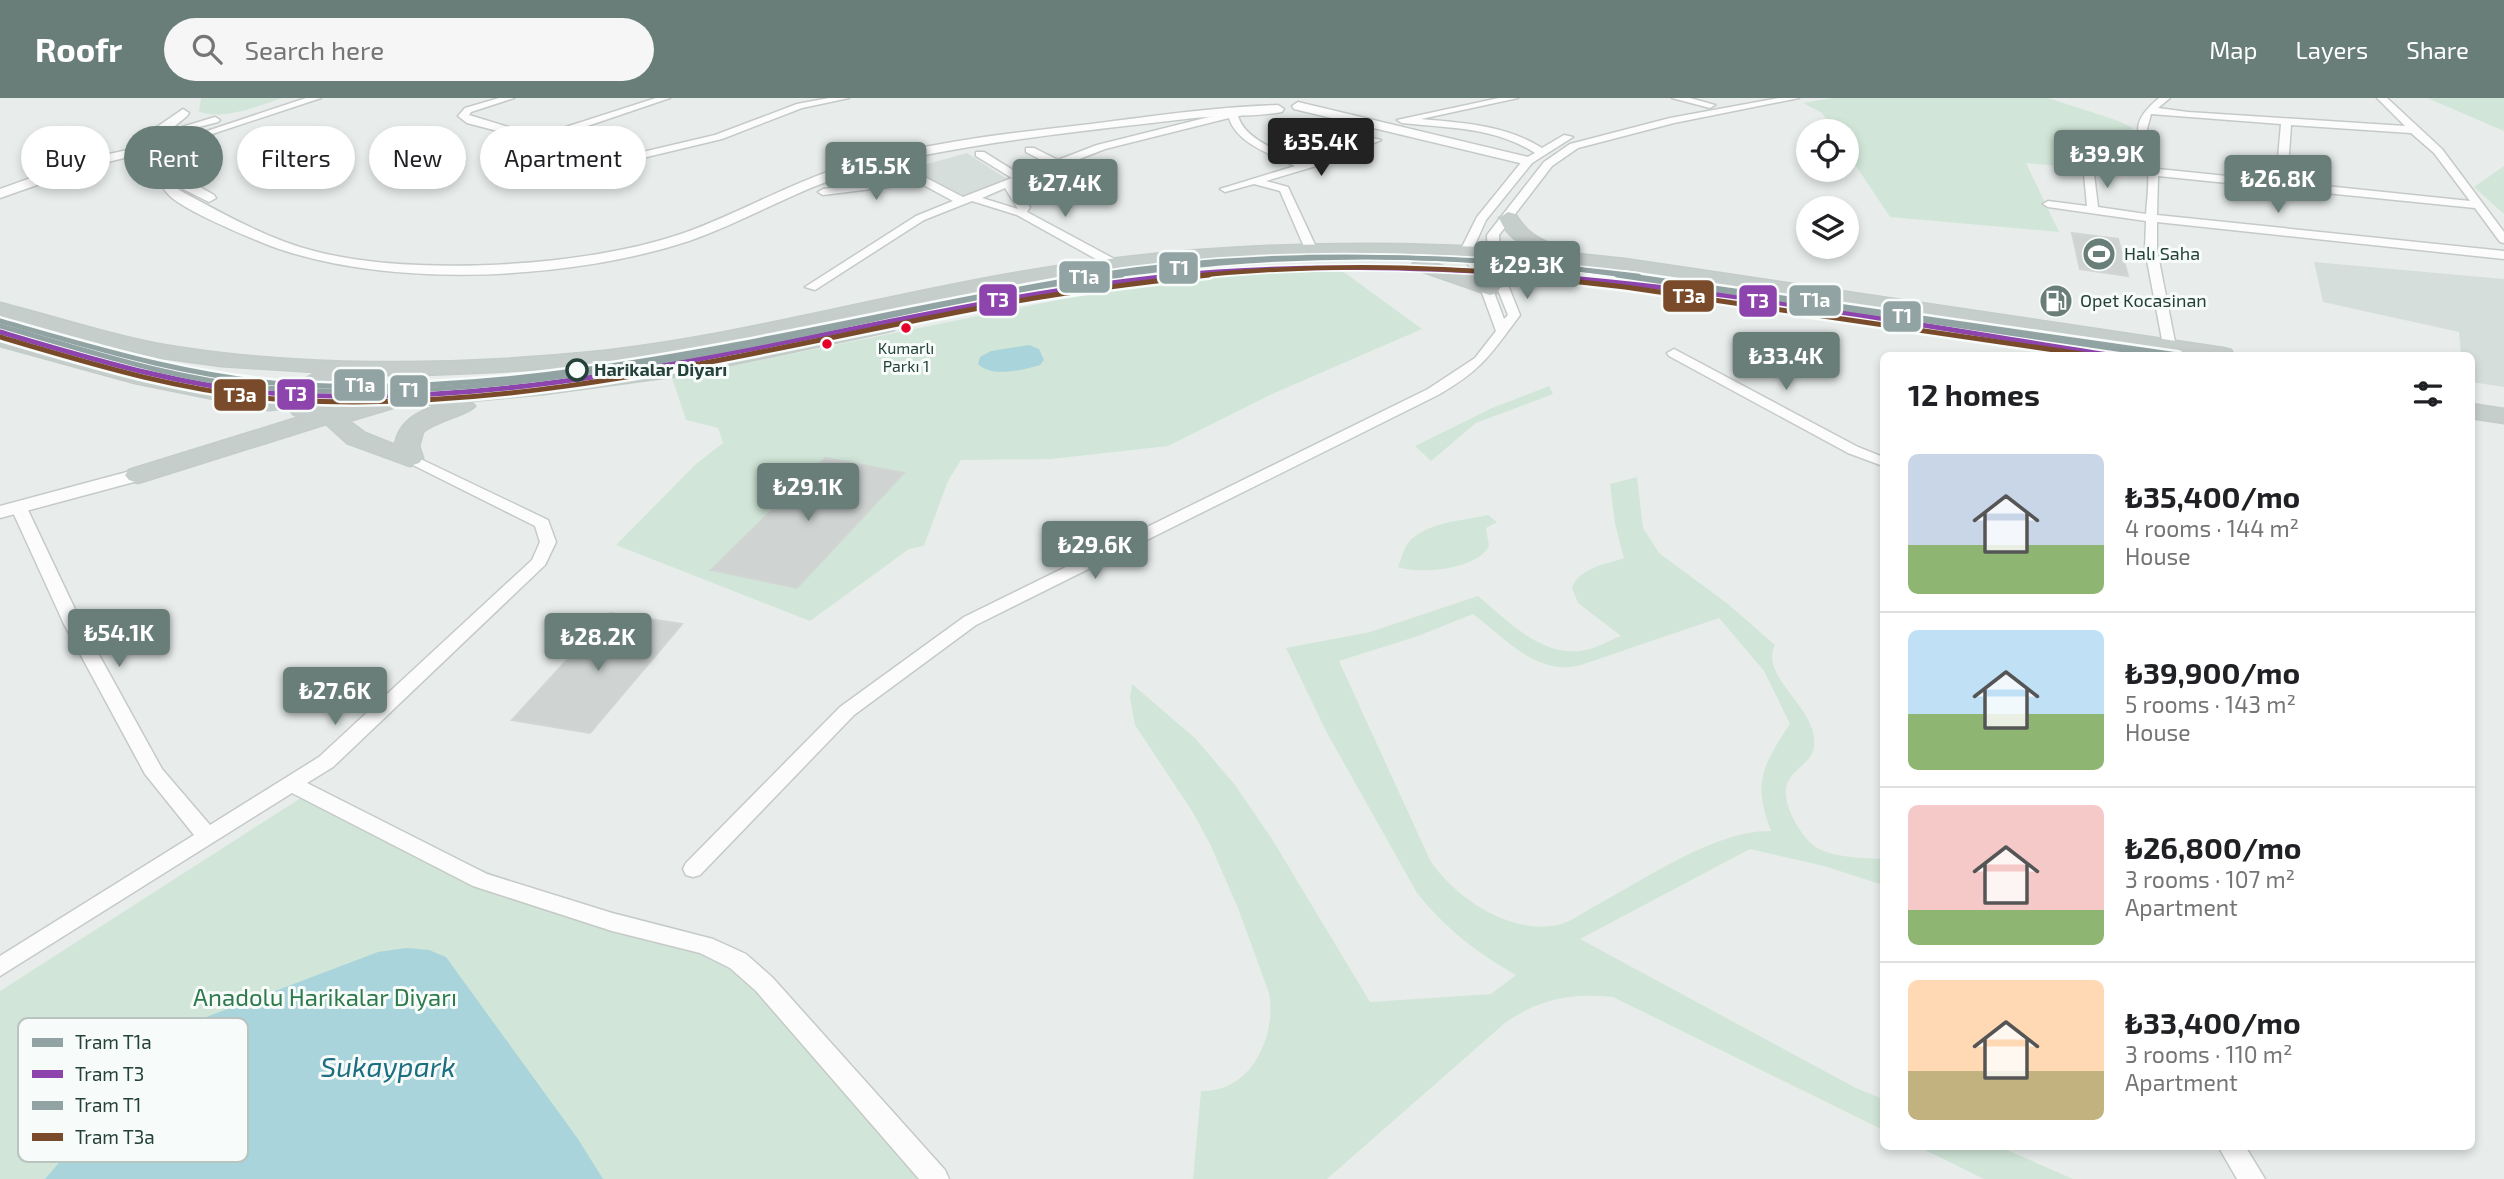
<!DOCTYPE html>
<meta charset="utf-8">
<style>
body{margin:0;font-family:"Exo 2",sans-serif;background:#f6f6f6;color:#202124;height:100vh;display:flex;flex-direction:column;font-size:26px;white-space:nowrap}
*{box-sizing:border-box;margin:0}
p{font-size:23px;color:#757577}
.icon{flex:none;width:38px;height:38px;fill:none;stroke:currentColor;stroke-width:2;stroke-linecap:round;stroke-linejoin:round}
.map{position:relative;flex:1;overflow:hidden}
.details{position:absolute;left:1880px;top:254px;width:595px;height:798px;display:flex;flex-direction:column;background:#fff;border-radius:10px;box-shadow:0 4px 10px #0003}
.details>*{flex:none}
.top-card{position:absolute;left:21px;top:28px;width:665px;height:63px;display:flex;gap:14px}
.controls{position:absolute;left:1796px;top:21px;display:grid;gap:14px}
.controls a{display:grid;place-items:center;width:63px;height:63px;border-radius:50%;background:#fff;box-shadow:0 4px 10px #0003;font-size:35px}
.price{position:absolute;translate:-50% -60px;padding:0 16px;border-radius:7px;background:#697e78;color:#fff;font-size:23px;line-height:46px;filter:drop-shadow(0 2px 4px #0008)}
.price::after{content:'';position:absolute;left:50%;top:42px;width:21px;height:16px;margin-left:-10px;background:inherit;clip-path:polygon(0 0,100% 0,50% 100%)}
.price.selected{background:#222;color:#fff}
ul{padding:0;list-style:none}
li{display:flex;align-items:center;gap:21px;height:175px;padding:0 28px}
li+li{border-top:2px solid #e0e0e0}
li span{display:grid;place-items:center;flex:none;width:196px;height:140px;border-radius:10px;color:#555}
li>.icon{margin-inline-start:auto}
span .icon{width:84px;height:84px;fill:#fffc;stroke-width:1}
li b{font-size:30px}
h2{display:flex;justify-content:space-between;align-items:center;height:84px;padding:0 28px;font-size:30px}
.tag{padding:0 24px;border-radius:32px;background:#fff;box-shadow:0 4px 10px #0003;font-size:24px;line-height:63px}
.tag.selected{background:#697e78;color:#fff}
header{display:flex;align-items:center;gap:42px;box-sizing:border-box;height:98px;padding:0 35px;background:#697e78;color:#fff}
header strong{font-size:33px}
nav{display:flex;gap:38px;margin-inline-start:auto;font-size:24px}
.search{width:490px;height:63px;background:#f6f6f6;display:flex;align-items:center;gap:18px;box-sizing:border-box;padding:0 24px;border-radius:38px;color:#757577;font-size:26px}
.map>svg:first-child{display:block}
.built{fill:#d6dedb}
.green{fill:#d1e6d8;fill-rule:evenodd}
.water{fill:#a9d4db}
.building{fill:#cfd4d2;stroke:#d1d6d4;stroke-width:2}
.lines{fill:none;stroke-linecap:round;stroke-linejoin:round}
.minor-casing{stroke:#c5cac8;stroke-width:3}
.tertiary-casing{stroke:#c5cac8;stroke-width:3}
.trunk-casing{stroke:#c3ccc9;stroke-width:3}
.minor{fill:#fcfcfc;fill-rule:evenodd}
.tertiary{fill:#fcfcfc;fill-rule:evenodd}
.trunk{fill:#c6cecc;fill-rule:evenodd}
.tram-1-far1-casing{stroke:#f7fbf9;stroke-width:8}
.tram-1-casing{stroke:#f7fbf9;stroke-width:10}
.tram-2-far1-casing{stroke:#f7fbf9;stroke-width:8}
.tram-2-casing{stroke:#f7fbf9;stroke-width:10}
.tram-3-far1-casing{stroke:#f7fbf9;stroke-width:8}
.tram-3-casing{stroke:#f7fbf9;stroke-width:10}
.tram-4-far1-casing{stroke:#f7fbf9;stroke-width:8}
.tram-4-casing{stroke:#f7fbf9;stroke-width:10}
.tram-1-far1{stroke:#92a3a3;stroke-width:4.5}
.tram-1{stroke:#92a3a3;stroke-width:5}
.tram-2-far1{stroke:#8e44ad;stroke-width:4.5}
.tram-2{stroke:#8e44ad;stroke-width:5}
.tram-3-far1{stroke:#92a3a3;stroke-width:4.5}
.tram-3{stroke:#92a3a3;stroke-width:5}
.tram-4-far1{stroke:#7a4b2a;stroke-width:4.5}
.tram-4{stroke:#7a4b2a;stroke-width:5}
.bus-dot{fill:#e4002b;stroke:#f7fbf9;stroke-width:2.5}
.stop-dot{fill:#f7fbf9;stroke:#24423a;stroke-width:3.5}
.labels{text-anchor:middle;stroke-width:6;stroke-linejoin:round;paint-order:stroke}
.far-bus-label{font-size:16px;fill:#24423a;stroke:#f7fbf9}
.far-poi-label{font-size:18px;fill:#24423a;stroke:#f7fbf9;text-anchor:start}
.far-stop-label{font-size:18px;font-weight:bold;fill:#24423a;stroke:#f7fbf9;text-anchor:start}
.near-park-label{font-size:24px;fill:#2d7a4b;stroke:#f7fbf9}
.near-water-label{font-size:28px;font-style:italic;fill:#1c6f80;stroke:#f7fbf9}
.key{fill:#f7fbf9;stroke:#b8c4c0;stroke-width:2}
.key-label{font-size:19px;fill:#24423a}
.line-badge{stroke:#f7fbf9;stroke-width:2.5}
.badge-label{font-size:19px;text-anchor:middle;font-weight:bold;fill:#fff}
</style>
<header>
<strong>Roofr</strong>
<div class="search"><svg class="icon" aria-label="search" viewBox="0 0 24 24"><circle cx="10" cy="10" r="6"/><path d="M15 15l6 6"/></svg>Search here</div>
<nav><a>Map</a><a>Layers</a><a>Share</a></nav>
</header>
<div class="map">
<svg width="2504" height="1081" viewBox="0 0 2504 1081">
<rect width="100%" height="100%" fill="#e8edeb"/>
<!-- built -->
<g class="built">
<polygon points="967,55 1010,83 961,99 909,71"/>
<polygon points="2314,164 2504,181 2504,289 2471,284 2471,257 2461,257 2459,234 2323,204"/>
</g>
<!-- green -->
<g class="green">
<path d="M201,0H282C262,7 219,24 199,13Z"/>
<polygon points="1833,0 2048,0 2119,23 2131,29 2146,77 2026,65 2059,134 1890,119 1846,53 1846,33 1834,33 1822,15 1803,5"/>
<polygon points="2427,0 2504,0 2504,33"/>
<polygon points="2504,68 2504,116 2474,89"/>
<polygon points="1337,169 1422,231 1272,296 1168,348 1051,361 961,362 948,383 924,448 909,451 810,523 616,447 696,366 723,345 718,330 686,322 672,280 1127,188"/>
<path d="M377,277L389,283V289C375,307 335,319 317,303V297C332,280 356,275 377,277Z"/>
<polygon points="1549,288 1553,296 1476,325 1431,363 1415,348 1492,310"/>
<path d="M1637,379L1643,430L1659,455L1728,506L1775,547C1761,575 1803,601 1812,631C1822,665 1796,664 1787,686C1780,705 1803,743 1819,751C1838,760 1863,760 1883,761V787L1824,768L1750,751L1580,841L1856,990L1883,1001V1032L1613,899C1573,895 1538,901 1505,925L1327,1081H1193L1201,993C1251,995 1277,938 1269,895L1238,810L1210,746L1192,713L1135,627L1130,600L1132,586L1195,640L1235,687L1272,741L1370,904L1491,896L1516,877C1477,855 1445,830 1417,795L1327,635L1286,550L1370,534L1478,498C1506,521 1539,557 1579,553C1593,552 1608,543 1621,538L1578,505L1572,490C1578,470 1607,466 1624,460L1615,426L1610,386ZM1473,516C1505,540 1537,579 1581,567L1719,520L1764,573L1790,626C1763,666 1752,685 1771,733C1718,731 1643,782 1595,808C1584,814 1569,825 1557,827C1510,837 1454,799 1430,762L1339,563L1418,538Z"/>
<path d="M1488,417L1497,424L1486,430L1489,448C1478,471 1420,477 1398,469C1401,462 1403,454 1406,448C1421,424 1463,423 1488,417Z"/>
<polygon points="307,696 530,792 695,835 878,1008 941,1081 0,1081 0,893"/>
<polygon points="1917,1048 1998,1048 2073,1081 1984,1081"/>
</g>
<!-- water -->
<g class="water">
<path d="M1029,247L1039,251L1044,262L1040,267C1023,272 992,280 978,266L980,259L991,253Z"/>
<polygon points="406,850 429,852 446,859 578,1041 603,1081 45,1081 116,999 90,1002 140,956 185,927 378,854"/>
</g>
<!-- building -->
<g class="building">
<polygon points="2072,135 2118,141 2128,178 2080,171"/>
<polygon points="825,360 904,375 797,490 711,472"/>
<polygon points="610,515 682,526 590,635 512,622"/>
</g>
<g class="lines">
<defs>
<g id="minor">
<polygon points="306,0 321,0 203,39 195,37"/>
<polygon points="499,0 514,0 471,14 469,17 538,38 656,0 670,0 549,41 611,57 630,57 715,37 797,6 829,0 849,0 802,10 722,41 630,63 611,63 467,25 458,18 465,10"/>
<path d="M1499,0H1518L1421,21C1463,25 1506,27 1542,50L1564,37L1573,39L1532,65L1486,122L1472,153L1489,181L1504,221L1508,217L1488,167L1487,137L1544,64L1570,46L1670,20L1779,0H1799L1674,25L1578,50L1552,68L1499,137L1500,167L1520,217C1490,257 1483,271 1438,297L976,527L854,617L700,777L693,779L686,777L683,771L686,765L840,609L964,519L1428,291L1475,260L1496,233L1477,181L1460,153L1477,119L1524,61L1535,55C1495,29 1448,30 1402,25L1397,22Z"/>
<polygon points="1672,0 1690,0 1715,7 1710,10"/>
<path d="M2159,0H2170L2158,10L2188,14L2405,28L2377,0H2387L2442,51L2504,134V145L2500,144L2475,110L2158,78L2157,117L2504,153V161L2157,124V152L2176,249L2169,253L2164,252L2145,152L2146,123L2048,109L2043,106L2048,103L2087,108L2084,76L2089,73L2094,76L2098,109L2146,116C2147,103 2149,89 2148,76C2145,38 2122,31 2159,0ZM2151,16L2281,26L2276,83L2158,71L2147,31ZM2291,27L2411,35L2434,55L2470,103L2287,84Z"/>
<path d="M1249,9L1252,10V14L1238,18C1245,43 1283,54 1305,65L1372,40L1381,42L1326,65L1266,83L1288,89L1317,151L1315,153L1305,151L1280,93L1254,86L1225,94L1220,91L1295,68C1273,57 1237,46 1229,20L1105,51L1013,87L1030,109L1027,114L1120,164V170H1112L1017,117L972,103L924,122L815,192L805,189L916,118L953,103L920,85L823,97L818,94L823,91L910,80L880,64V60H888L963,99L1012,80L976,58V54H984L1021,77L1049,66L1026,54V50H1034L1058,62L1097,47ZM1005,90L1018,111L982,100Z"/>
<polygon points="215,19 220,22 218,24 187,32 182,29"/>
<polygon points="1674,251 1858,349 1883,359 1883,368 1848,355 1669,258 1667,255"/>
<polygon points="410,356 548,422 556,444 545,467 333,669 307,685 487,776 612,815 713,841 746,856 772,879 945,1072 949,1081 919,1081 756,893 730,870 700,855 612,833 473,788 292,695 0,878 0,858 194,737 145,676 64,526 11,410 14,407 24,407 27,410 82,526 162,671 210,727 319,659 532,462 540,444 535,428 405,363 403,360 405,357"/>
<polygon points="2218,1048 2245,1048 2265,1081 2237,1081"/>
</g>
<g id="tertiary">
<polygon points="1298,4 1528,59 1535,63 1528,67 1294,11 1292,8"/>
<path d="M1278,7L1284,11L1282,14C1254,19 1223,17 1194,20C1101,31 1007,40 915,59C880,66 846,76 813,89C772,106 732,128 689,143C568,183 374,193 256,142C236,134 180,110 168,96C164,92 161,86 158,81L170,54L168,49L88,69L0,100V91L78,63L172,42L177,43L184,54L172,81L179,92C222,115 267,141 314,153C412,179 585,169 681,136C738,116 791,84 849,67C928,44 1010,35 1091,26C1153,18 1215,9 1278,7Z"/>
<polygon points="183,11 189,15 187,18 164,37 154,37 154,31"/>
<polygon points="196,35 202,39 190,80 193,85 214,97 216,100 209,104 183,91 176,80 190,39"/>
<polygon points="138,371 145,373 148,377 145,381 0,420 0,408"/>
</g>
<g id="trunk">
<path d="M1508,114L1515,116C1526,134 1537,141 1557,148L1558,154L1625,161L2223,250L2231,252L2234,257H2180L1625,173C1440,154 1254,150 1070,178C931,200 794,237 655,259C577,271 497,274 418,277L420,280L414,294L544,282L677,264L886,220L894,222L897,227L894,232L886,234L677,278L544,296L470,303L475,308C469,316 436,323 423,334L419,348L423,360L419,365L410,368L347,345L326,326L138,385L129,382L125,377L129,372L300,319L293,316L289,310L269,312L135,285L0,248V234L138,272L269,298L291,296L303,282L317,274L221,268L163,260L92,244L0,218V205C53,218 104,236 158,246C294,270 455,268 593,254C737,239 878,198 1021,174C1191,145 1362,140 1533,152C1517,145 1506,136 1499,120ZM378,276L390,277L396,282C386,308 332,318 310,305C323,280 353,277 378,276ZM446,305C423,311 399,321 395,347L365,335L349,323L396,309Z"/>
<polygon points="1422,161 1493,185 1496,181 1535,168 1542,170 1545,174 1542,178 1500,190 1497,195 1490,197 1415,171 1412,167 1415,163"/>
<polygon points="2471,306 2504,311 2504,325 2471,320"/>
</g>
</defs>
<!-- minor casing -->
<use href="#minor" class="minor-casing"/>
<!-- tertiary casing -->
<use href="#tertiary" class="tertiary-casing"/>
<!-- trunk casing -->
<use href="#trunk" class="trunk-casing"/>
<!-- minor -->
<use href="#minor" class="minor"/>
<!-- tertiary -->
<use href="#tertiary" class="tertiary"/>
<!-- trunk -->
<use href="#trunk" class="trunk"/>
<defs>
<path id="tram-1-far1" d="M1089,178C1272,149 1456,156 1639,178"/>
<g id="tram-1">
<polyline points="1624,177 2178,257"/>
<path d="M0,223C98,251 199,282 301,287C572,300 836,219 1100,177"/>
</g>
<path id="tram-2-far1" d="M1164,178C1295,165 1424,169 1555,178"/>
<g id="tram-2">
<path d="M1531,177C1725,191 1917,227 2109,257"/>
<path d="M0,234C92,261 186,290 282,296C588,316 880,205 1182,177"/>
</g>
<path id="tram-3-far1" d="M1107,178C1146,174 1185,168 1224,165C1359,154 1496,159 1630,178"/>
<g id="tram-3">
<polyline points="1617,177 2158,257"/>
<path d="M0,228C91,254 184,285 279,291C438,301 595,277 750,247C874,223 997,191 1122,177"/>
</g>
<path id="tram-4-far1" d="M1194,178C1308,166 1424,167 1538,178"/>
<g id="tram-4">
<polyline points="1518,177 1625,189 2089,257"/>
<path d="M0,239C94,267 190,296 289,302C527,316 758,251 990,208C1062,194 1136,185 1209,177"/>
</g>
</defs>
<!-- tram-1-far1 casing -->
<use href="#tram-1-far1" class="tram-1-far1-casing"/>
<!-- tram-1 casing -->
<use href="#tram-1" class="tram-1-casing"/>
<!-- tram-2-far1 casing -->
<use href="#tram-2-far1" class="tram-2-far1-casing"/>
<!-- tram-2 casing -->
<use href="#tram-2" class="tram-2-casing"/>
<!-- tram-3-far1 casing -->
<use href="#tram-3-far1" class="tram-3-far1-casing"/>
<!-- tram-3 casing -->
<use href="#tram-3" class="tram-3-casing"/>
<!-- tram-4-far1 casing -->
<use href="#tram-4-far1" class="tram-4-far1-casing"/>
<!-- tram-4 casing -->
<use href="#tram-4" class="tram-4-casing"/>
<!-- tram-1-far1 -->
<use href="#tram-1-far1" class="tram-1-far1"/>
<!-- tram-1 -->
<use href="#tram-1" class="tram-1"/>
<!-- tram-2-far1 -->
<use href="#tram-2-far1" class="tram-2-far1"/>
<!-- tram-2 -->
<use href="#tram-2" class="tram-2"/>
<!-- tram-3-far1 -->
<use href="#tram-3-far1" class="tram-3-far1"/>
<!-- tram-3 -->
<use href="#tram-3" class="tram-3"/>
<!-- tram-4-far1 -->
<use href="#tram-4-far1" class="tram-4-far1"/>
<!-- tram-4 -->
<use href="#tram-4" class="tram-4"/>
</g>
<!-- icons -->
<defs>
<symbol id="stadium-disc" viewBox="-11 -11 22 22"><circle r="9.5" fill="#697e78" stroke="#f7fbf9"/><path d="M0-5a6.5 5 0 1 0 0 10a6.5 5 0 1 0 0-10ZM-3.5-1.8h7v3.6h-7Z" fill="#fff"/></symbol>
<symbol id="fuel-disc" viewBox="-11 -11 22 22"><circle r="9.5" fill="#697e78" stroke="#f7fbf9"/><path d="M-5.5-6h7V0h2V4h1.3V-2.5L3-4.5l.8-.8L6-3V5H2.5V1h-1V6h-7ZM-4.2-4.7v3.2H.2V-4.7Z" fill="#fff"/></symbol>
</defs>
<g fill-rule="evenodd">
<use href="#stadium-disc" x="2080" y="137" width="38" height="38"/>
<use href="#fuel-disc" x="2037" y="184" width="38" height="38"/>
</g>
<!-- markers -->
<g class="bus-dot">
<circle cx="906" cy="230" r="6"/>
<circle cx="827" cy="246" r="6"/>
</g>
<circle class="stop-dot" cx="577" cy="272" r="10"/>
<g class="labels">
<!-- far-bus labels -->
<g class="far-bus-label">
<text x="906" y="256">Kumarlı<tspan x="906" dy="18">Parkı 1</tspan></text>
</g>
<!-- far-poi labels -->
<g class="far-poi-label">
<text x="2124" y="162">Halı Saha</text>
<text x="2080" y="209">Opet Kocasinan</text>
</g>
<!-- far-stop labels -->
<g class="far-stop-label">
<text x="594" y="278">Harikalar Diyarı</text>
</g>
<!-- near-park labels -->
<g class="near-park-label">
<text x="325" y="908">Anadolu Harikalar Diyarı</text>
</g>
<!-- near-water labels -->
<g class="near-water-label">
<text x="388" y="979">Sukaypark</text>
</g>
</g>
<!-- legend -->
<rect x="18" y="920" width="230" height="144" rx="10" class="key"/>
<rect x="32" y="940" width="31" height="9" fill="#92a3a3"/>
<rect x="32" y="972" width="31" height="8" fill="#8e44ad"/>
<rect x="32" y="1003" width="31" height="9" fill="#92a3a3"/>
<rect x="32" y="1035" width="31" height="8" fill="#7a4b2a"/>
<g class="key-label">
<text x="75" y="951">Tram T1a</text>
<text x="75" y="983">Tram T3</text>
<text x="75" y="1014">Tram T1</text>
<text x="75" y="1046">Tram T3a</text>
</g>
<g class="line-badge">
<rect x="1158" y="153" width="41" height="34" rx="7" fill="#92a3a3"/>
<rect x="1058" y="162" width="53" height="34" rx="7" fill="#92a3a3"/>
<rect x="1662" y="181" width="53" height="34" rx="7" fill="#7a4b2a"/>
<rect x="978" y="185" width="40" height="34" rx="7" fill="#8e44ad"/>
<rect x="1788" y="186" width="54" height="33" rx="7" fill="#92a3a3"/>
<rect x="1738" y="186" width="40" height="34" rx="7" fill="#8e44ad"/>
<rect x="1882" y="202" width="40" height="33" rx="7" fill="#92a3a3"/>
<rect x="333" y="270" width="53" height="34" rx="7" fill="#92a3a3"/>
<rect x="389" y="276" width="40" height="34" rx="7" fill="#92a3a3"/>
<rect x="276" y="280" width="40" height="33" rx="7" fill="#8e44ad"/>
<rect x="213" y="280" width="54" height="34" rx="7" fill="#7a4b2a"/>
</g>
<g class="badge-label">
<text x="1179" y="177">T1</text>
<text x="1084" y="186">T1a</text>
<text x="1689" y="205">T3a</text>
<text x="998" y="209">T3</text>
<text x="1815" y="209">T1a</text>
<text x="1758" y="210">T3</text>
<text x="1902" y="225">T1</text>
<text x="360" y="294">T1a</text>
<text x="409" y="299">T1</text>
<text x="296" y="303">T3</text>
<text x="240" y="304">T3a</text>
</g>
</svg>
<div class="controls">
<a><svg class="icon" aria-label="locate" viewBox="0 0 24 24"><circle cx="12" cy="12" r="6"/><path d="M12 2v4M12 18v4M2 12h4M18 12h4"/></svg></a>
<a><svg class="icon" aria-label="layers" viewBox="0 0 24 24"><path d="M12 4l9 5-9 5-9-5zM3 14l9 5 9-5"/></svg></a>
</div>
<b class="price selected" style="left:1321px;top:80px">₺35.4K</b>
<b class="price" style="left:2107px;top:92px">₺39.9K</b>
<b class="price" style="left:876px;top:104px">₺15.5K</b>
<b class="price" style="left:2278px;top:117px">₺26.8K</b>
<b class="price" style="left:1065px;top:121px">₺27.4K</b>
<b class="price" style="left:1527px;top:203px">₺29.3K</b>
<b class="price" style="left:1786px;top:294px">₺33.4K</b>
<b class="price" style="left:808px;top:425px">₺29.1K</b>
<b class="price" style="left:1095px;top:483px">₺29.6K</b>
<b class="price" style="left:119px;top:571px">₺54.1K</b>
<b class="price" style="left:598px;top:575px">₺28.2K</b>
<b class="price" style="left:335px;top:629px">₺27.6K</b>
<div class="top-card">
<a class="tag">Buy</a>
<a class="tag selected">Rent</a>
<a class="tag">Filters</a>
<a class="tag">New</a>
<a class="tag">Apartment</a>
</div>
<section class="details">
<h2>12 homes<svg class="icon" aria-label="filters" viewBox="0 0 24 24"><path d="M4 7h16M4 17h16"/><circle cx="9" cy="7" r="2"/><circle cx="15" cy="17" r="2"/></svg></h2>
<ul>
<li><span style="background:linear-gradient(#c9d6e8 65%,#8fb573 0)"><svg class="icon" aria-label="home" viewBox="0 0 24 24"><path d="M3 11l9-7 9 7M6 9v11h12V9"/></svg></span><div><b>₺35,400/mo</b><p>4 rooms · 144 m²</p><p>House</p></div></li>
<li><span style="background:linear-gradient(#bfe0f5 60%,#8fb573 0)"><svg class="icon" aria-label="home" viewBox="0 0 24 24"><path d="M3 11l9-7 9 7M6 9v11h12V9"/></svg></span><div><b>₺39,900/mo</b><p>5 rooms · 143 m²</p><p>House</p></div></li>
<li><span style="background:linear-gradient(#f6c9c9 75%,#8fb573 0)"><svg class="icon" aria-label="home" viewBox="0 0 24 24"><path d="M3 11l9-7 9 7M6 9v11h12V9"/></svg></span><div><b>₺26,800/mo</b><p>3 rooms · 107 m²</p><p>Apartment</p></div></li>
<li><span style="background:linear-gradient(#ffd9b3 65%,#c2b280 0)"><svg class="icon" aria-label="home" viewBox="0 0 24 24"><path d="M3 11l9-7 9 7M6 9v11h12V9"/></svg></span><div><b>₺33,400/mo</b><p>3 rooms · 110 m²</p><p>Apartment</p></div></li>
</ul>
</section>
</div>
